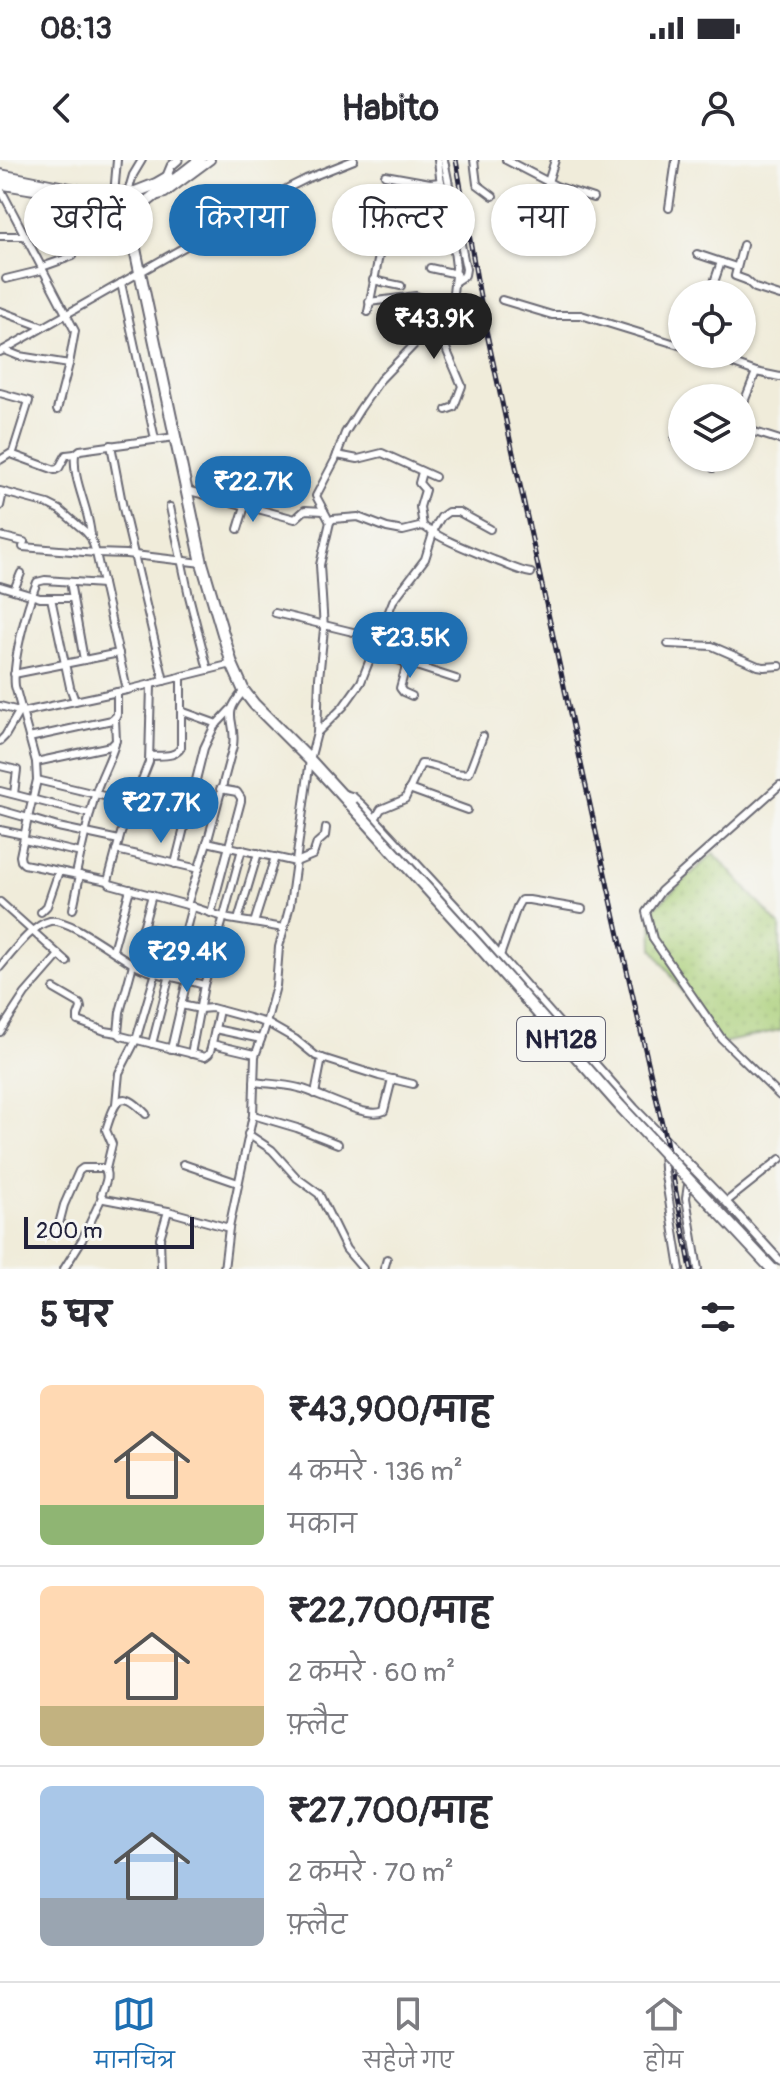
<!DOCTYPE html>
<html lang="hi">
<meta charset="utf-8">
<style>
body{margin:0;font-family:Pangolin,"Playpen Sans Deva",sans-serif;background:#f2f2f3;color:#2b2b33;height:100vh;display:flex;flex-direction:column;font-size:30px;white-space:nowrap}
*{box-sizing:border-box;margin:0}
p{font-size:26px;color:#7c7c81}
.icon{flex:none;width:44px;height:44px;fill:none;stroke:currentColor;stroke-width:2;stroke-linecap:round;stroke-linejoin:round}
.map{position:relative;height:1109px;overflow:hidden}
.drawer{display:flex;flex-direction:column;background:#fff;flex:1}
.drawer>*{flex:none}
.banner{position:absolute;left:24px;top:24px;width:732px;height:72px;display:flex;gap:16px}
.tools{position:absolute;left:668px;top:120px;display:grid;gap:16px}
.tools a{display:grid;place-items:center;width:88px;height:88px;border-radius:50%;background:#fff;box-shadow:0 2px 6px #0004;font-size:40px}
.scale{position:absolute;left:24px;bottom:20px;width:170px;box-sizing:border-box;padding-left:8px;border:4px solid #22223b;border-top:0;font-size:22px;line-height:28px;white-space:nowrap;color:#22223b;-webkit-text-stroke:6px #f6f6f2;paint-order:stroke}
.price{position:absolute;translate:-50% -68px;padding:0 18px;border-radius:28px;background:#1f6fb2;color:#fff;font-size:26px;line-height:52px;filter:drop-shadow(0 2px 4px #0008)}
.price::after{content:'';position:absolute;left:50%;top:48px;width:24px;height:18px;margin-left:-12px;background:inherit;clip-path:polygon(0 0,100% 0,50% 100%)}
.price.active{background:#222;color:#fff}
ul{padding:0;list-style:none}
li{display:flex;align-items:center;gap:24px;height:200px;padding:0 40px}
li+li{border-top:2px solid #e1e1e2}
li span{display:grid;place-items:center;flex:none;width:224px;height:160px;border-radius:12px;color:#555}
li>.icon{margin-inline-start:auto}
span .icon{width:96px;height:96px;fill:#fffc;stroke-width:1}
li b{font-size:34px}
h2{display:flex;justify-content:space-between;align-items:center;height:96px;padding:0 40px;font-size:34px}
.tag{padding:0 28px;border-radius:36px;background:#fff;box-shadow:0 2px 6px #0004;font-size:28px;line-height:72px}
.tag.active{background:#1f6fb2;color:#fff}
.status{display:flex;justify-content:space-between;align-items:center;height:56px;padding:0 40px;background:#fff;direction:ltr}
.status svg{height:22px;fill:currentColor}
header{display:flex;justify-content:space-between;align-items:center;height:104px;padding:0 40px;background:#fff;font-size:36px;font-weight:800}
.tab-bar{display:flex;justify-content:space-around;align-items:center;height:112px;border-top:2px solid #e1e1e2;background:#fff;font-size:22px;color:#7c7c81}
.tab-bar a{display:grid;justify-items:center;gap:4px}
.tab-bar .active{color:#1f6fb2}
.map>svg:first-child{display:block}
.park{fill:url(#park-dots);stroke:#66785a;stroke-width:2}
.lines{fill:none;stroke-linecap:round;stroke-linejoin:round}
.minor-casing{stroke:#6a6973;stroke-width:10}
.tertiary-casing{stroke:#6a6973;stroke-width:11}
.trunk-casing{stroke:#6a6973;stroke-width:14}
.minor{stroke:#fff;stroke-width:6}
.tertiary{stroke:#fff;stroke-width:7}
.trunk{stroke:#fff;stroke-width:10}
.rail-casing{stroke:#22223b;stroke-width:5}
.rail{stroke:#f6f6f2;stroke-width:2;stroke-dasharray:6;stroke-linecap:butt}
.trunk-bridge-casing{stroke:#6a6973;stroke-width:14;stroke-linecap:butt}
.trunk-bridge{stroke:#fff;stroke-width:10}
.labels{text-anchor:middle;stroke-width:6;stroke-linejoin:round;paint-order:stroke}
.shield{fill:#f6f6f2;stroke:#626272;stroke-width:2}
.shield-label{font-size:26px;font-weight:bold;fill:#22223b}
</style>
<div class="status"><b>08:13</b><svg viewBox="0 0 49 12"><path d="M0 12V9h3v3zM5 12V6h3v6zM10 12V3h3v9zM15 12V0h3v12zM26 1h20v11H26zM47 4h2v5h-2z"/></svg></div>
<header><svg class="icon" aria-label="back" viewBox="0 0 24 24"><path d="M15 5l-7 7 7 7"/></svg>Habito<svg class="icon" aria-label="person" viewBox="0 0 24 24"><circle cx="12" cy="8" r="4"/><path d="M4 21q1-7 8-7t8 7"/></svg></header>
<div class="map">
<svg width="780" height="1109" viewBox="0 0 780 1109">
<defs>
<pattern id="park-dots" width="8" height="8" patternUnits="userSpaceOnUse" patternTransform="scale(2)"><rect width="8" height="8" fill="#aacf79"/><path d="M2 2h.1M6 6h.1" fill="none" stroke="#92b16a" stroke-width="1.8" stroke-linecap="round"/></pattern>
</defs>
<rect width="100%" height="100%" fill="#f6f6f2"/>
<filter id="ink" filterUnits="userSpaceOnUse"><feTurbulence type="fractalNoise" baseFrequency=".0125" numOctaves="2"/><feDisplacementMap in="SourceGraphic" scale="16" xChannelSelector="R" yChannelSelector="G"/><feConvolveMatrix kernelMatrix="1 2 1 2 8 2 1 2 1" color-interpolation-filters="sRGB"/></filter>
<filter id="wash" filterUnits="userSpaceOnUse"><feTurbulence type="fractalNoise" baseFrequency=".006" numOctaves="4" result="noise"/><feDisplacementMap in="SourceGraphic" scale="32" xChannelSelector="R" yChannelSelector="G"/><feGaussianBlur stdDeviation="1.8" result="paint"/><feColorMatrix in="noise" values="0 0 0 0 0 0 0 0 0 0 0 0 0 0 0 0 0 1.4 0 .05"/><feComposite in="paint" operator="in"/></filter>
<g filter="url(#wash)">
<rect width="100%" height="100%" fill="#f0ecda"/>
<!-- park -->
<polygon class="park" points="714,693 780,766 780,870 718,884 653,789 652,750"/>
</g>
<g filter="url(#ink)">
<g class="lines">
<defs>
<g id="minor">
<polyline points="444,0 466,109 465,115 456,121"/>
<polyline points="474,0 477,24 493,36"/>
<polyline points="506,0 556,26 593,38"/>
<polyline points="385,15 430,23 441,22"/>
<polyline points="548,22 555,0"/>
<polyline points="0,28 75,171 69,204 57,250"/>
<polyline points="128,32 133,15 142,0"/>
<polyline points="114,35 117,0"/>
<polyline points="158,36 165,34 211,0"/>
<polyline points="669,48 676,0"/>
<polyline points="0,76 25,76"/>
<polyline points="431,83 454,86"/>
<polyline points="743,85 735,116 746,120 755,128 780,136"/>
<polyline points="697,94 736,107"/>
<polyline points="42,107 73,96 81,35"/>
<polyline points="430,108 457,114"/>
<polyline points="6,119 43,110"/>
<polyline points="373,120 401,126"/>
<polyline points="121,123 155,279"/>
<polyline points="710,134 721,102"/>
<polyline points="502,140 552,155 581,155 682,186"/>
<polyline points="369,142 416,136 448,144"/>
<polyline points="0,151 43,167"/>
<path d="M368,152L388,49C400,46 415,57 425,54C426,54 434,44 435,43L446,44"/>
<polyline points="438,160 447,191 462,226 454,247 446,250"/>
<polyline points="4,190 19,196 69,204"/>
<polyline points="0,192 288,28 306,19 354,0"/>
<polyline points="706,194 756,212 780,217"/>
<polyline points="0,233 29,241 13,292 0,300"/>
<polyline points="742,247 756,212"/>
<polyline points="742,268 780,280"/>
<polyline points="675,279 682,281"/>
<polyline points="742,282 754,272"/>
<polyline points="111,285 123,348 164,521"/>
<polyline points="11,294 55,310 59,308 66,295 75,294"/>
<polyline points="337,295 358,299 382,293 435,317"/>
<polyline points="713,308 724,298"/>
<polyline points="422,312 419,323 425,330 420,347 423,366"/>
<polyline points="186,330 295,359 305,350 324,351"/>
<polyline points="0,331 48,344 60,350 86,372 91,378 96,393 126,394 202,403"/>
<polyline points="0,346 3,332"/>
<polyline points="170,347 189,436 208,510"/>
<polyline points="330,362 316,336 335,300 345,273 360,249 380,220 438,160 453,133 456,107 451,66 440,17 438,0"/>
<polyline points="238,369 245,346"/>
<polyline points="0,376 24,382"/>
<path d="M91,377C90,349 72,321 75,294L80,290L175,277"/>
<polyline points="23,387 96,393 127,530 232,504"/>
<polyline points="70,422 84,500"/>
<path d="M103,424L45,420L37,422C27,447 12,500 15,526L36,602L37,620L28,658L58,667L119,680"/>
<polyline points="0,426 40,438 73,438"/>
<polyline points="14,430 21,413"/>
<polyline points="51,438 70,527 75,541"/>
<polyline points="275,453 353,472"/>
<polyline points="668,484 712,486 758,506 764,507 780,506"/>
<polyline points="373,492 456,519"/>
<polyline points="407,503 400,528 403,532 412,536"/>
<polyline points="14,514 119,493"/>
<polyline points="151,525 149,602 121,673 108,721 110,724 187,745"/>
<path d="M244,531C220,557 237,558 233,586L209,676L187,745L229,759L284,768"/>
<polyline points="0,546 23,552 127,530"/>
<polyline points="181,551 217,564"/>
<polyline points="317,573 343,547 361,522 393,441 425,399 435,367 441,357 448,352 459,352 490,369"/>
<polyline points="29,578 112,560 117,555 117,532"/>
<polyline points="0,581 5,576 19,552"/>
<path d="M150,596C161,595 176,598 181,587V517"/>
<polyline points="36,602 111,586 116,581 115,558"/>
<polyline points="0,606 17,610 14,634"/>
<polyline points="37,620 133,643"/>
<polyline points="780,625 661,731 646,752 653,779 722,879 780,936"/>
<polyline points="409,629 467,650"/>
<polyline points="0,631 90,654"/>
<polyline points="132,646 185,661"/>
<polyline points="0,650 28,658 20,696 21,701 24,704 108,721"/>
<path d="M375,659L381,649L405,639L421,604C437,604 453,617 469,613L483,576"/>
<polyline points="0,670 24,675"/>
<polyline points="24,680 81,693"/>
<polyline points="207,682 296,702 313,695 317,683 325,676 326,668"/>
<polyline points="116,690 199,709"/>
<polyline points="175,704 204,588 214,567 230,550"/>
<path d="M76,714C82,687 88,659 96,632C101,616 110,601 115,584"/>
<polyline points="152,735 120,852 118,873 121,876 205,897 209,894 211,888 219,850"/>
<polyline points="0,742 67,802"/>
<polyline points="73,749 80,715"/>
<polyline points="41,752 47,746 59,711"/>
<polyline points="211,753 241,641 241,638 237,632 220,629"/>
<polyline points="238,760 258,693"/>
<polyline points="254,763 275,697"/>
<polyline points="143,767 184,777 192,746"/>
<polyline points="184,777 216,785 204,825 191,894"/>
<polyline points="216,785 242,689"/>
<polyline points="113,790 130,729"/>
<polyline points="500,796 517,747 521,740 529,740 582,749"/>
<path d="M0,807C12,793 32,765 50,761C71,757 122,801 143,809C162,816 184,819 204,825"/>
<polyline points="54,829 80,844 81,848 78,856 78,861 105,871 118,873"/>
<polyline points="181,845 200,849 212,848 267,863 295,879 316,896 379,916 413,924"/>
<polyline points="215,869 261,879"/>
<polyline points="0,872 25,834 59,795"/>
<polyline points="152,884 180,776"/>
<polyline points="212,884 255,894"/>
<polyline points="171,889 187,820 201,781"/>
<path d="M254,922C268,924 284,924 299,928C318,932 366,960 384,951L392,919"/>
<polyline points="315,934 322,898"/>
<polyline points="116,944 119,913 136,880 156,812"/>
<polyline points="253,955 297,968 338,984"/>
<polyline points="248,974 272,990 297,1018 319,1034 346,1089 363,1109"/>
<polyline points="662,976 664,1009 680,1109"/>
<polyline points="183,1004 238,1023"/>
<path d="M106,1009L112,984L106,970C115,941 120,926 146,954"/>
<polyline points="689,1018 686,1038 698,1109"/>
<polyline points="726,1042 780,999"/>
<path d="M44,1075L57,1072L64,1045L79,1011L83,1008H103C111,1014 104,1026 101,1035L104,1039L168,1051L229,1068"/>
<polyline points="64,1109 82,1080 102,1037"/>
<polyline points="161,1109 160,1078 168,1051"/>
<path d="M224,1109L229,1068L253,955L255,896L264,871L276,826L279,787L290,745L310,600L317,573L319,518L324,469L320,405L330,362L333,359L358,357L387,368L403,371L423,366C444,381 470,390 494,400C506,404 518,411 531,413"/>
<polyline points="384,1109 387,1099"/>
</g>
<g id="tertiary">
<polyline points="166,18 171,6 178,0"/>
<polyline points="343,634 353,637 363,646 459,750 634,948 726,1042 780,1101"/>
</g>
<g id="trunk">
<polyline points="0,15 95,34 121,34"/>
<path d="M0,23C32,30 67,32 99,42C113,47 123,62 138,54C151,27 109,24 118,52"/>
<polyline points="133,33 156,24 168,17"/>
<polyline points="141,46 200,0"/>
<polyline points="124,57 134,84 202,403 232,504 244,531 254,544 310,600 352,646"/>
</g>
</defs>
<!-- minor casing -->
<use href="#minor" class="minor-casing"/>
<!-- tertiary casing -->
<use href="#tertiary" class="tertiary-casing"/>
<!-- trunk casing -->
<use href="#trunk" class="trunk-casing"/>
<!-- minor -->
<use href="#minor" class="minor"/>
<!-- tertiary -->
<use href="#tertiary" class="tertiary"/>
<!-- trunk -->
<use href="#trunk" class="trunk"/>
<defs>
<polyline id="rail" points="456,0 485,165 608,727 666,981 691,1109"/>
</defs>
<!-- rail casing -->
<use href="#rail" class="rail-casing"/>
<!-- rail -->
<use href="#rail" class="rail"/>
<defs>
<polyline id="trunk-bridge" points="352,646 478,785 620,946 772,1109"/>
</defs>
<!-- trunk-bridge casing -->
<use href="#trunk-bridge" class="trunk-bridge-casing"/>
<!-- trunk-bridge -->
<use href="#trunk-bridge" class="trunk-bridge"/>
</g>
</g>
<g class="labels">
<!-- shield labels -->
<rect class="shield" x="517" y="857" width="88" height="44" rx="6"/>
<g class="shield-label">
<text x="561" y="888">NH128</text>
</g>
</g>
</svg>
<div class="tools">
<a><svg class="icon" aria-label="locate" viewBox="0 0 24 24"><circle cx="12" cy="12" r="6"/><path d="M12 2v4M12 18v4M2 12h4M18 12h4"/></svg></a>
<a><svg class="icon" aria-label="layers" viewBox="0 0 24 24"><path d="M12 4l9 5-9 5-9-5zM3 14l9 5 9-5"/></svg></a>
</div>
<div class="scale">200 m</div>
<b class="price active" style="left:434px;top:201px">₹43.9K</b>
<b class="price" style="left:253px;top:364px">₹22.7K</b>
<b class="price" style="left:410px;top:520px">₹23.5K</b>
<b class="price" style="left:161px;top:685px">₹27.7K</b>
<b class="price" style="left:187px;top:834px">₹29.4K</b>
<div class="banner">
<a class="tag">खरीदें</a>
<a class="tag active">किराया</a>
<a class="tag">फ़िल्टर</a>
<a class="tag">नया</a>
</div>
</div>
<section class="drawer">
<h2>5 घर<svg class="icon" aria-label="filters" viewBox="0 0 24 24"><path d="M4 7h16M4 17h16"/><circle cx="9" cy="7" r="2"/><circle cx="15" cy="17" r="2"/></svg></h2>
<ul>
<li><span style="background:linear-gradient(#ffd9b3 75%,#8fb573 0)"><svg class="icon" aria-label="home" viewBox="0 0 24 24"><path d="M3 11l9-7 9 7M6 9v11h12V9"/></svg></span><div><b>₹43,900/माह</b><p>4 कमरे · 136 m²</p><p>मकान</p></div></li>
<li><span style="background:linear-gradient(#ffd9b3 75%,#c2b280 0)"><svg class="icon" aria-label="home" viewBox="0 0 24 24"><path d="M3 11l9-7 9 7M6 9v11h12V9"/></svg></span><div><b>₹22,700/माह</b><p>2 कमरे · 60 m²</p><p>फ़्लैट</p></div></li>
<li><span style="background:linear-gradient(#a9c7e8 70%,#9aa5b1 0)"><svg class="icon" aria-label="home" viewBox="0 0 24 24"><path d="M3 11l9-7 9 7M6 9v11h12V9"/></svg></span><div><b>₹27,700/माह</b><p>2 कमरे · 70 m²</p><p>फ़्लैट</p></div></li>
</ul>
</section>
<nav class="tab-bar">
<a class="active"><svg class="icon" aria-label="map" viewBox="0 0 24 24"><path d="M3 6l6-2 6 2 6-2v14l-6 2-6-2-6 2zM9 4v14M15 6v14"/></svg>मानचित्र</a>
<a><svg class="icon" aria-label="saved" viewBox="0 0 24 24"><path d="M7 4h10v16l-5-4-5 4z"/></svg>सहेजे गए</a>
<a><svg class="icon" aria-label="home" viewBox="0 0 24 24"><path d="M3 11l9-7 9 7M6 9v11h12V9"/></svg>होम</a>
</nav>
